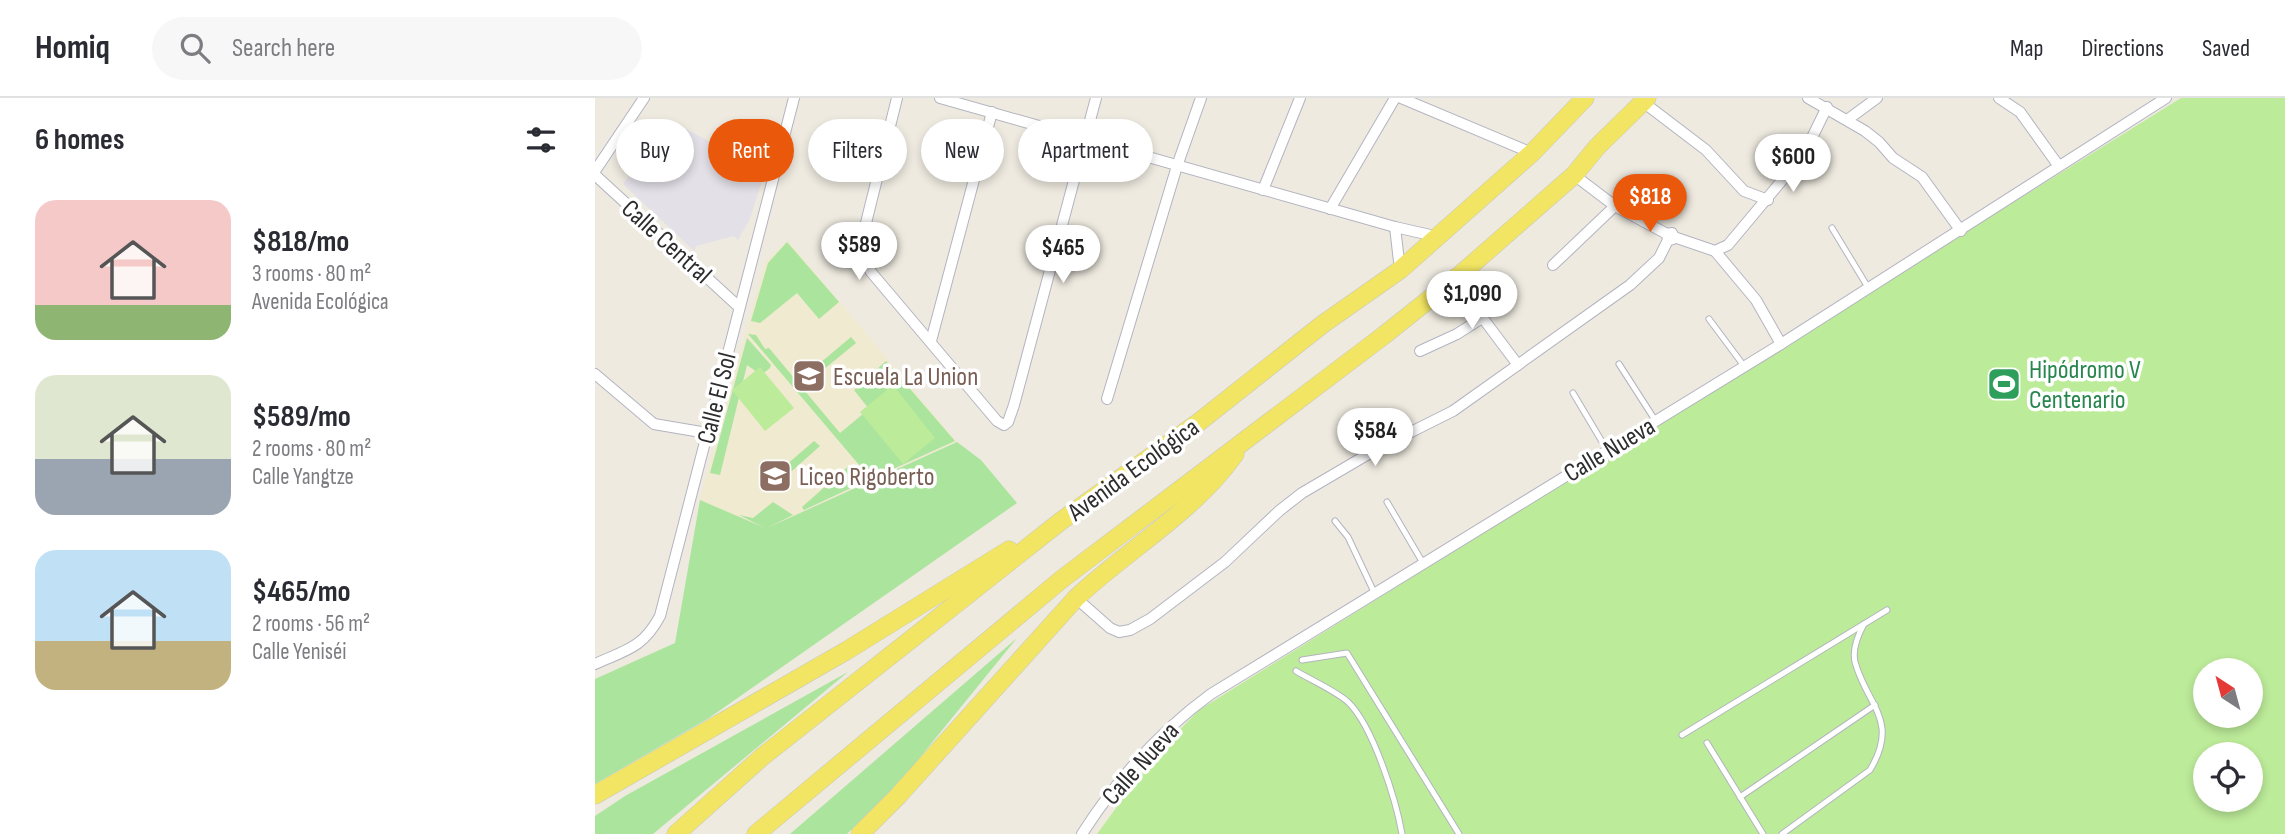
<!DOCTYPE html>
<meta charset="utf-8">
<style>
body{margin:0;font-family:"Sofia Sans Condensed",sans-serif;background:#f7f7f7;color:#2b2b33;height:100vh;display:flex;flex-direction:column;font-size:26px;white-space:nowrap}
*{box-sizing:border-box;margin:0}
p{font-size:23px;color:#7c7c81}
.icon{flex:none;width:38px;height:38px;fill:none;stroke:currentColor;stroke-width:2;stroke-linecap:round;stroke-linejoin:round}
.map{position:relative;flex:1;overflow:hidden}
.drawer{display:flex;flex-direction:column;background:#fff;width:595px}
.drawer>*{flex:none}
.guide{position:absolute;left:21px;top:21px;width:665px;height:63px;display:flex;gap:14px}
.needle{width:46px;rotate:324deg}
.controls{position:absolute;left:1598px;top:560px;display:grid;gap:14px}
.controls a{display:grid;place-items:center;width:70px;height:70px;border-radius:50%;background:#fff;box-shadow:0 4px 10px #0003;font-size:35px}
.price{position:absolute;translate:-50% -60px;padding:0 16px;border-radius:24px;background:#fff;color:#222;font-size:23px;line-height:46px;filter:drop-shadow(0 2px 4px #0008)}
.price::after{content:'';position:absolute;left:50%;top:42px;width:21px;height:16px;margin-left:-10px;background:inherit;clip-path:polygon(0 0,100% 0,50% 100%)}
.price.current{background:#ea580c;color:#fff}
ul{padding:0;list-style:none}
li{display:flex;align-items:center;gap:21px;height:175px;padding:0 35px}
li span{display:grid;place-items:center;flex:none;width:196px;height:140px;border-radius:21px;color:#555}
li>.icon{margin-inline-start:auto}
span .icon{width:84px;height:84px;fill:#fffc;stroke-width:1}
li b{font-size:30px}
h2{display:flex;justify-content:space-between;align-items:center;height:84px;padding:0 35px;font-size:30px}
.pill{padding:0 24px;border-radius:32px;background:#fff;box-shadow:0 4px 10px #0003;font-size:24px;line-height:63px}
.pill.current{background:#ea580c;color:#fff}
header{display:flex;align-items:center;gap:42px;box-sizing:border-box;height:98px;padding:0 35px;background:#fff;border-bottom:2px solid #e1e1e2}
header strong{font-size:33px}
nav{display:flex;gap:38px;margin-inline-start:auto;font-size:24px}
.search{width:490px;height:63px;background:#f7f7f7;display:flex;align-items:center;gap:18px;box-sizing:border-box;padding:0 24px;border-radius:38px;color:#7c7c81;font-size:26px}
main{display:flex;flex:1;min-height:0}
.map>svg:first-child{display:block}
.industrial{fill:#e3e0e7}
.education{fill:#efead0}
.green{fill:#abe49d}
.pitch{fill:#bceb99;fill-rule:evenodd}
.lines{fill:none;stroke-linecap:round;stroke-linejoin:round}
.lane-casing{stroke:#b3b4c0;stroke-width:7}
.street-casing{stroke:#b3b4c0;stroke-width:12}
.primary-casing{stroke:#c8c8c8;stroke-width:19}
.lane{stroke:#fff;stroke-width:5}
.street{stroke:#fff;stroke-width:10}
.primary{stroke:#f1e563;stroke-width:18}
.labels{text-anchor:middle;stroke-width:7;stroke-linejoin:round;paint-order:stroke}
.street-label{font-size:26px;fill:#2d2d2d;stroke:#fff}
.leisure-label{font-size:26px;fill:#27864d;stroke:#fff;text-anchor:start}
.education-label{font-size:26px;fill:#785e54;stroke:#fff;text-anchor:start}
</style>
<header>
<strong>Homiq</strong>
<div class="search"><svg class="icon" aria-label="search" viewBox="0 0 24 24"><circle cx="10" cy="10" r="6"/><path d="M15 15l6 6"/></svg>Search here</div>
<nav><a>Map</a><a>Directions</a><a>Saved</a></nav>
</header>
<main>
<section class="drawer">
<h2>6 homes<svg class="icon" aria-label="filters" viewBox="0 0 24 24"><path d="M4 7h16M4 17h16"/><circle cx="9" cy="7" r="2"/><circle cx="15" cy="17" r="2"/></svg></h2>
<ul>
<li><span style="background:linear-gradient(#f6c9c9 75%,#8fb573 0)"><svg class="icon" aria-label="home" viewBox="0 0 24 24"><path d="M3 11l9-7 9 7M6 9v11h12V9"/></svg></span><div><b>$818/mo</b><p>3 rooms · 80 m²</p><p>Avenida Ecológica</p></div></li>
<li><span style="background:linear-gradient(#dfe7d0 60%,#9aa5b1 0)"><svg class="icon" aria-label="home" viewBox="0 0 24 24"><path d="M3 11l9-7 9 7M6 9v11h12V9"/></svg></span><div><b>$589/mo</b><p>2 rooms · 80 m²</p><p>Calle Yangtze</p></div></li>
<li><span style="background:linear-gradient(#bfe0f5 65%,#c2b280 0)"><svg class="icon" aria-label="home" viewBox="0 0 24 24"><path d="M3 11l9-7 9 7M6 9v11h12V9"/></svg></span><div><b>$465/mo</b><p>2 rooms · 56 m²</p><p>Calle Yeniséi</p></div></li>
</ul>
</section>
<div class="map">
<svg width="1690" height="736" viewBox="0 0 1690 736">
<rect width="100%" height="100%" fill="#eeeae0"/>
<!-- industrial -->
<polygon class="industrial" points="74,22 170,73 155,121 143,142 139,138 101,148 99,153 28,86"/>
<!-- education -->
<polygon class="education" points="193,142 362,344 171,430 105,402 170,164"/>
<!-- green -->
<g class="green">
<polygon points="192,144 244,204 224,221 202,195 165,225 156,223 173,165"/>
<polygon points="153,236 161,237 170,251 174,250 245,335 274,311 259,292 291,263 360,343 276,381"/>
<polygon points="256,239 261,245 223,276 218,271"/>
<polygon points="152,240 176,267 175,270 166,277 152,267 125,377 115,375"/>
<polygon points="219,343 225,348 189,380 183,374"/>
<polygon points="362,344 386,362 422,405 114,620 0,686 0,581 80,545 105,402 170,430 144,417 158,420 178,404 198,417 172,430"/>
<polygon points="256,366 271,383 209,412 207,409"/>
<polygon points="422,540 305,684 252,736 195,736"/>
<polygon points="253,574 58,736 0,736 0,718 30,698"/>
</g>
<!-- pitch -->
<g class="pitch">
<path d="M1586,0H1690V736H502L560,657L604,612ZM1610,572H1656V618H1610ZM1610,656H1656V702H1610Z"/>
<polygon points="165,269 199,310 170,333 137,292"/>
<polygon points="298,287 340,340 308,366 265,314"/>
</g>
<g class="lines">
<defs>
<g id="lane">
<polyline points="1237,130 1274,191"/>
<polyline points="1114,221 1149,268"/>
<polyline points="1024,266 1060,322"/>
<polyline points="978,295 1012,352"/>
<polyline points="792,404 828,465"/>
<polyline points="740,423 753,439 779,494"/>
<polyline points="707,562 752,555 864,736"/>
<path d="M701,573C716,582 741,593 753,604C778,628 801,702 807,736"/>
<polyline points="1087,637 1292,512"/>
<polyline points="1112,645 1168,736"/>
<polyline points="1145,699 1280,607"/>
<path d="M1187,736L1275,672C1305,622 1272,608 1260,564C1257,551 1263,537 1269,526"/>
</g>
<g id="street">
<polyline points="302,0 267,141 267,155 276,174 402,323 409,327 413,324 419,307 501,0"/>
<polyline points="345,0 800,129 844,139"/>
<polyline points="806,0 937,55"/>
<polyline points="1213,0 1270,33 1284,44 1298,60 1327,79 1366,133"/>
<polyline points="1404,0 1425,14 1463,67"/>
<polyline points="1048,4 1111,52 1149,93 1173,102"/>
<polyline points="1252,22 1282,0"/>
<polyline points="0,73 49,0"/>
<polyline points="0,77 144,209"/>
<polyline points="979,77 1020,108 1072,136"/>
<polyline points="668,92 705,0"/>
<polyline points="735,111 800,0"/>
<polyline points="800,129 805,172"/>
<polyline points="1078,141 1073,142 1072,136 1077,135 1079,139 1120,153 1133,147 1209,56 1232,9"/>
<polyline points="1120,153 1161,202 1186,246"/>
<polyline points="958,167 1020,108"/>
<polyline points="866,176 880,193 878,207 923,267"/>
<polyline points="336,243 397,14"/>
<polyline points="825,253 862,236 887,220"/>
<polyline points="0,276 59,326 112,335"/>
<polyline points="512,301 582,68 606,0"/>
<polyline points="481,500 515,530 524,534 535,532 555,521 630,464 684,413 707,395 782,351 858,313 1035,187 1064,160 1073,142"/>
<path d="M0,566C31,552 48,550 65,518L199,0"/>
<path d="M487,736C521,683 565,633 616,596L1186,246L1571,0"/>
</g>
<g id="primary">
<polyline points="0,697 251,553 414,452"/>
<polyline points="81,736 167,659 466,423 604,324 728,226 805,172 937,55 990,0"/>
<polyline points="161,736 467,481 788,238 866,176 979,77 1002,49 1052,0"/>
<path d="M265,736L303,698L481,500C533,451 598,415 640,356"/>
</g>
</defs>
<!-- lane casing -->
<use href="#lane" class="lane-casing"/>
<!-- street casing -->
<use href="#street" class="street-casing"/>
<!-- primary casing -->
<use href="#primary" class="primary-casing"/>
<!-- lane -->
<use href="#lane" class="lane"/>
<!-- street -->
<use href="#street" class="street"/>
<!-- primary -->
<use href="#primary" class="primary"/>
</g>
<!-- icons -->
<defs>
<symbol id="school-square" viewBox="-11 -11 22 22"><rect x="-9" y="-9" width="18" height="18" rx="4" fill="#8d6e63" stroke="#fff"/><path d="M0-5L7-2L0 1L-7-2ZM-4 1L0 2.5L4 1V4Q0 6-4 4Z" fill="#fff"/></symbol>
<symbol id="stadium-square" viewBox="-11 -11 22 22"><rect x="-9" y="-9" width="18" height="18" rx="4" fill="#2e9e5b" stroke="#fff"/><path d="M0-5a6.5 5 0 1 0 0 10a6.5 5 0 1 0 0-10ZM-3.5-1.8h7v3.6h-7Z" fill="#fff"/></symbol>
</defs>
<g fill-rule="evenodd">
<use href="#school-square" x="195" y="259" width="38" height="38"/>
<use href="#stadium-square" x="1390" y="267" width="38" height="38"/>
<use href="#school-square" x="161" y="359" width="38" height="38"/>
</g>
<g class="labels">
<!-- street labels -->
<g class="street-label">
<text transform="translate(72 143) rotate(42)" y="9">Calle Central</text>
<text transform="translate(121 300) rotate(-76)" y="9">Calle El Sol</text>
<text transform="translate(1014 351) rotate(-31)" y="9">Calle Nueva</text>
<text transform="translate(538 371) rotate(-36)" y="9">Avenida Ecológica</text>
<text transform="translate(545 665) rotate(-48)" y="9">Calle Nueva</text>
</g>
<!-- leisure labels -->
<g class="leisure-label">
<text x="1434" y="280">Hipódromo V<tspan x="1434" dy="30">Centenario</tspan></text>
</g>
<!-- education labels -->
<g class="education-label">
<text x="238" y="287">Escuela La Union</text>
<text x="204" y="387">Liceo Rigoberto</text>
</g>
</g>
</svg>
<div class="controls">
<a><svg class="needle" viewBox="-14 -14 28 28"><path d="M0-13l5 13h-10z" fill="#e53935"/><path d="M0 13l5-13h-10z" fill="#7c7c81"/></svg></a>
<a><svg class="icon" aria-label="locate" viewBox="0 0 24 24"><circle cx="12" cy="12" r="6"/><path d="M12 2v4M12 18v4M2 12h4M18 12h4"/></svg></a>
</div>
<b class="price" style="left:1198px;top:96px">$600</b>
<b class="price current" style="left:1055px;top:136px">$818</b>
<b class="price" style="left:264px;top:184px">$589</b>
<b class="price" style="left:468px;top:187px">$465</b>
<b class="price" style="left:877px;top:233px">$1,090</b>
<b class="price" style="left:780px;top:370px">$584</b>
<div class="guide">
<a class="pill">Buy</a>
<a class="pill current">Rent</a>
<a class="pill">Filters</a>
<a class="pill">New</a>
<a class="pill">Apartment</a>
</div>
</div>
</main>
